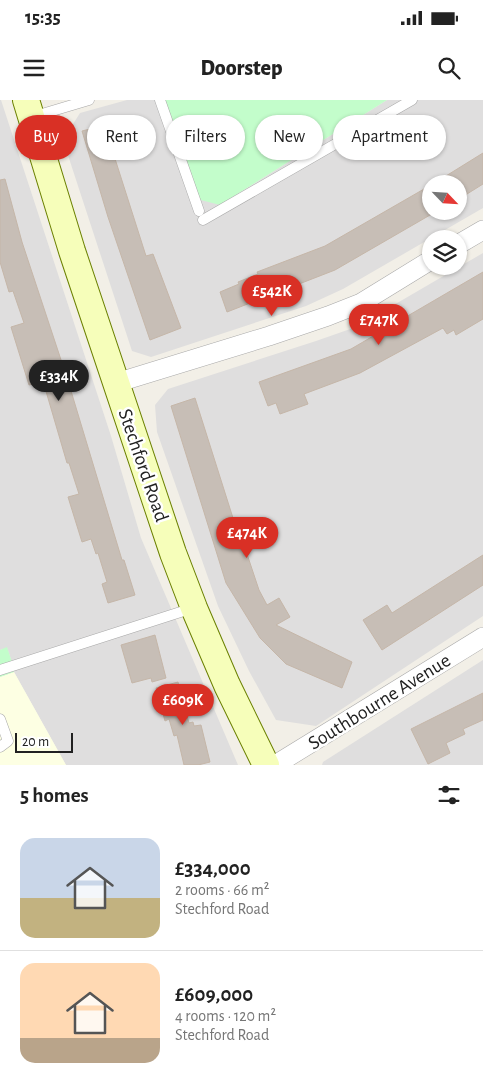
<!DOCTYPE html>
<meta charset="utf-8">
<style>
body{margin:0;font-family:"Alegreya Sans",sans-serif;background:#f6f6f6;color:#222;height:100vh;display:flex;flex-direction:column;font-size:19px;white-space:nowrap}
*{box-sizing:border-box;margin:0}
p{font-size:16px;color:#767676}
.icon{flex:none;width:28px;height:28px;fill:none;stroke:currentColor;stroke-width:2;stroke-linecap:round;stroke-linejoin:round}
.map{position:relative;height:665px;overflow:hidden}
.sheet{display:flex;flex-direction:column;background:#fff;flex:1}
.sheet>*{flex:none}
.hud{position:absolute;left:15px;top:15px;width:454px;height:45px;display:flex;gap:10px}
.needle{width:32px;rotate:115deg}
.controls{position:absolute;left:422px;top:75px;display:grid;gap:10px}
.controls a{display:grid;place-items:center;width:45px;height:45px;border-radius:50%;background:#fff;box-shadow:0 1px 4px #0004;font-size:25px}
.scale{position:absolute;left:15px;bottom:12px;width:58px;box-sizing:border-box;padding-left:5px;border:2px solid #212121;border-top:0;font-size:14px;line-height:18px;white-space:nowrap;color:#212121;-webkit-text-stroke:4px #fff;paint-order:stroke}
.price{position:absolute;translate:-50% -42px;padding:0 11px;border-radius:18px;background:#d93025;color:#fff;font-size:16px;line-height:32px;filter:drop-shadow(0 1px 2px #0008)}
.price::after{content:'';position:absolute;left:50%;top:30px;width:15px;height:11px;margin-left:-8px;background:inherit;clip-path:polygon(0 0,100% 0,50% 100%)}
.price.active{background:#222;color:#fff}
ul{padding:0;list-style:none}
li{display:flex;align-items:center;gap:15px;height:125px;padding:0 20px}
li+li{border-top:1px solid #e0e0e0}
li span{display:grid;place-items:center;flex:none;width:140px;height:100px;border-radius:15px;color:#555}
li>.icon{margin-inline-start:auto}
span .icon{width:60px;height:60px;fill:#fffc;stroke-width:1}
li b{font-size:21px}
h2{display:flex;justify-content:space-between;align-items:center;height:60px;padding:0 20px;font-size:21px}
.tag{padding:0 18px;border-radius:22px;background:#fff;box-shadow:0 1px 4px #0004;font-size:18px;line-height:45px}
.tag.active{background:#d93025;color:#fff}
.status{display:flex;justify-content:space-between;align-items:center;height:35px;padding:0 25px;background:#fff;direction:ltr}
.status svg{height:14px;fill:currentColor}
header{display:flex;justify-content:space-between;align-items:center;height:65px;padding:0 20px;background:#fff;font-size:22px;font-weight:800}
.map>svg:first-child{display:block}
.residential{fill:#dfdede;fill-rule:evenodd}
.education{fill:#fdffe3}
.park{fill:#c3fdcb}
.building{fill:#c7beb6;stroke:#c5b6a8}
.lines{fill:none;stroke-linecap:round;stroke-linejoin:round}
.lane-casing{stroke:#a8a8a8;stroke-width:11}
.street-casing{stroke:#a8a8a8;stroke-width:20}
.secondary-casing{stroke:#6b8000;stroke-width:28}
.lane{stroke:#fff;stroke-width:10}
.street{stroke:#fff;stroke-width:19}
.secondary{stroke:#f6feba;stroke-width:26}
.labels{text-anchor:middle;stroke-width:5;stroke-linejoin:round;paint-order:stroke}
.street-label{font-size:20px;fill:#212121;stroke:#fff}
</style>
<div class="status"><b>15:35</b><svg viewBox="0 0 49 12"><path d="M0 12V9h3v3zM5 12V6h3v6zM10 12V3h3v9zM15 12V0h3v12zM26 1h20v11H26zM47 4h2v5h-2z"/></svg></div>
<header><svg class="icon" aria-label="menu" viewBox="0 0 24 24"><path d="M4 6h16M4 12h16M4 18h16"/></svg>Doorstep<svg class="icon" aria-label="search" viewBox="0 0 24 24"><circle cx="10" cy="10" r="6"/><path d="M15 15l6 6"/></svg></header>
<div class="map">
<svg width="483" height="665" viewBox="0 0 483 665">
<rect width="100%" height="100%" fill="#f2efe7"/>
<!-- residential -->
<g class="residential">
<polygon points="0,0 1,0 111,336 141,438 238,665 66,665 14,572 13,565 7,548 0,550"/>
<path d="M127,0H162L220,105L387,0H483V108L343,189L306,206L151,257L132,251L63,40L80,13ZM431,84H459V111H431Z"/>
<polygon points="483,153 483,516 316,626 276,620 249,571 218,506 157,332 155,305 168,289 316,241 356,227"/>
<polygon points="483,560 483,665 322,665 323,662"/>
</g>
<!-- education -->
<polygon class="education" points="14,572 66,665 0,665 0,577"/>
<!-- park -->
<g class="park">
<polygon points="162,0 387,0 220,105 197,99"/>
<polygon points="7,547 13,565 14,572 0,577 0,550"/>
</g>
<!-- building -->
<g class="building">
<polygon points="110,24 114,42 110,43 146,156 153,154 181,228 150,240 108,117 82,31"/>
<polygon points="483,53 483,84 459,99 459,84 433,84"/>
<polygon points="5,79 22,142 68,281 122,460 124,460 135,495 108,503 102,484 107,482 98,453 96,454 91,439 82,442 68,397 79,394 69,363 67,363 43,281 29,285 11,227 24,223 13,191 9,192 0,162 0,80"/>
<polygon points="431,85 431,111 437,111 335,170 227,212 220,192 239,184 238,182 258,174 257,172 325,146"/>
<polygon points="483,172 483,219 456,235 454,230 447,234 443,228 360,273 304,294 308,304 280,314 276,303 268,306 259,282 351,249"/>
<polygon points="195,298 239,437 241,436 259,490 267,505 279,498 290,517 276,525 352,562 342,588 286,564 260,538 226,483 171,306"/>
<polygon points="483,455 483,485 382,550 363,520 387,505 392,513"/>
<polygon points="155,535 166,578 152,582 151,578 132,583 121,545"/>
<polygon points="178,582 189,623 193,622 194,626 201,625 210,662 198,665 184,665 177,635 174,636 169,619 165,621 156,588"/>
<polygon points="483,593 483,620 463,629 465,634 446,643 450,653 428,664 411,629"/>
</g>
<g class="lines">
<defs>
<g id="lane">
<polyline points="160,0 199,111"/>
<polyline points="32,17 89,0"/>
<polyline points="203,120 412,0"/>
<polyline points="0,570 193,508"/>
<polyline points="0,619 8,641 0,647"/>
</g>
<g id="street">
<polyline points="459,144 483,130"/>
<polyline points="116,283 269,236 328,216 361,203 431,160"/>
<polyline points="275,665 483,537"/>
</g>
<polyline id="secondary" points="26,0 72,151 173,453 194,508 227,585 266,665"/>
</defs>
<!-- lane casing -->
<use href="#lane" class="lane-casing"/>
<!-- street casing -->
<use href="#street" class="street-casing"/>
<!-- secondary casing -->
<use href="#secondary" class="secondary-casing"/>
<!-- lane -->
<use href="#lane" class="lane"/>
<!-- street -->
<use href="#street" class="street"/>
<!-- secondary -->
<use href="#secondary" class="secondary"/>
</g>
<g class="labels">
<!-- street labels -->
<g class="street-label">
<text transform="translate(144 365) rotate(71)" y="7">Stechford Road</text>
<text transform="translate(379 601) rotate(-32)" y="7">Southbourne Avenue</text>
</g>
</g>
</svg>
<div class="controls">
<a><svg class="needle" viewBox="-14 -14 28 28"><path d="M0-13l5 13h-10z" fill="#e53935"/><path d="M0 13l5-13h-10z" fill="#767676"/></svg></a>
<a><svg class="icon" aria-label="layers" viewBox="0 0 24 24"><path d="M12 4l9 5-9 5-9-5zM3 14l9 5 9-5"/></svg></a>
</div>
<div class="scale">20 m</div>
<b class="price" style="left:272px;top:217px">£542K</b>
<b class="price" style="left:379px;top:246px">£747K</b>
<b class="price active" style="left:59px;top:302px">£334K</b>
<b class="price" style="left:247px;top:459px">£474K</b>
<b class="price" style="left:183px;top:626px">£609K</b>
<div class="hud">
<a class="tag active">Buy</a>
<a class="tag">Rent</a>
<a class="tag">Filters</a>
<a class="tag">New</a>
<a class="tag">Apartment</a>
</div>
</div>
<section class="sheet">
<h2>5 homes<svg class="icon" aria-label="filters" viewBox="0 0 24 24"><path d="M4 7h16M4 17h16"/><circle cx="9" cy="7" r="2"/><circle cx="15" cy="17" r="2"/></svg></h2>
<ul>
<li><span style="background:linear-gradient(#c9d6e8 60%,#c2b280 0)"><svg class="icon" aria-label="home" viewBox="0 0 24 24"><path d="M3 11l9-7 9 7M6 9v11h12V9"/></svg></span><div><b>£334,000</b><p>2 rooms · 66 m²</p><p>Stechford Road</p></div></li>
<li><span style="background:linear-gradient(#ffd9b3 75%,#b9a48a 0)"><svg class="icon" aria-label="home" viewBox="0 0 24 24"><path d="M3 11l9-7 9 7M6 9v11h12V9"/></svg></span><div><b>£609,000</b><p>4 rooms · 120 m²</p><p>Stechford Road</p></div></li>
</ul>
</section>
